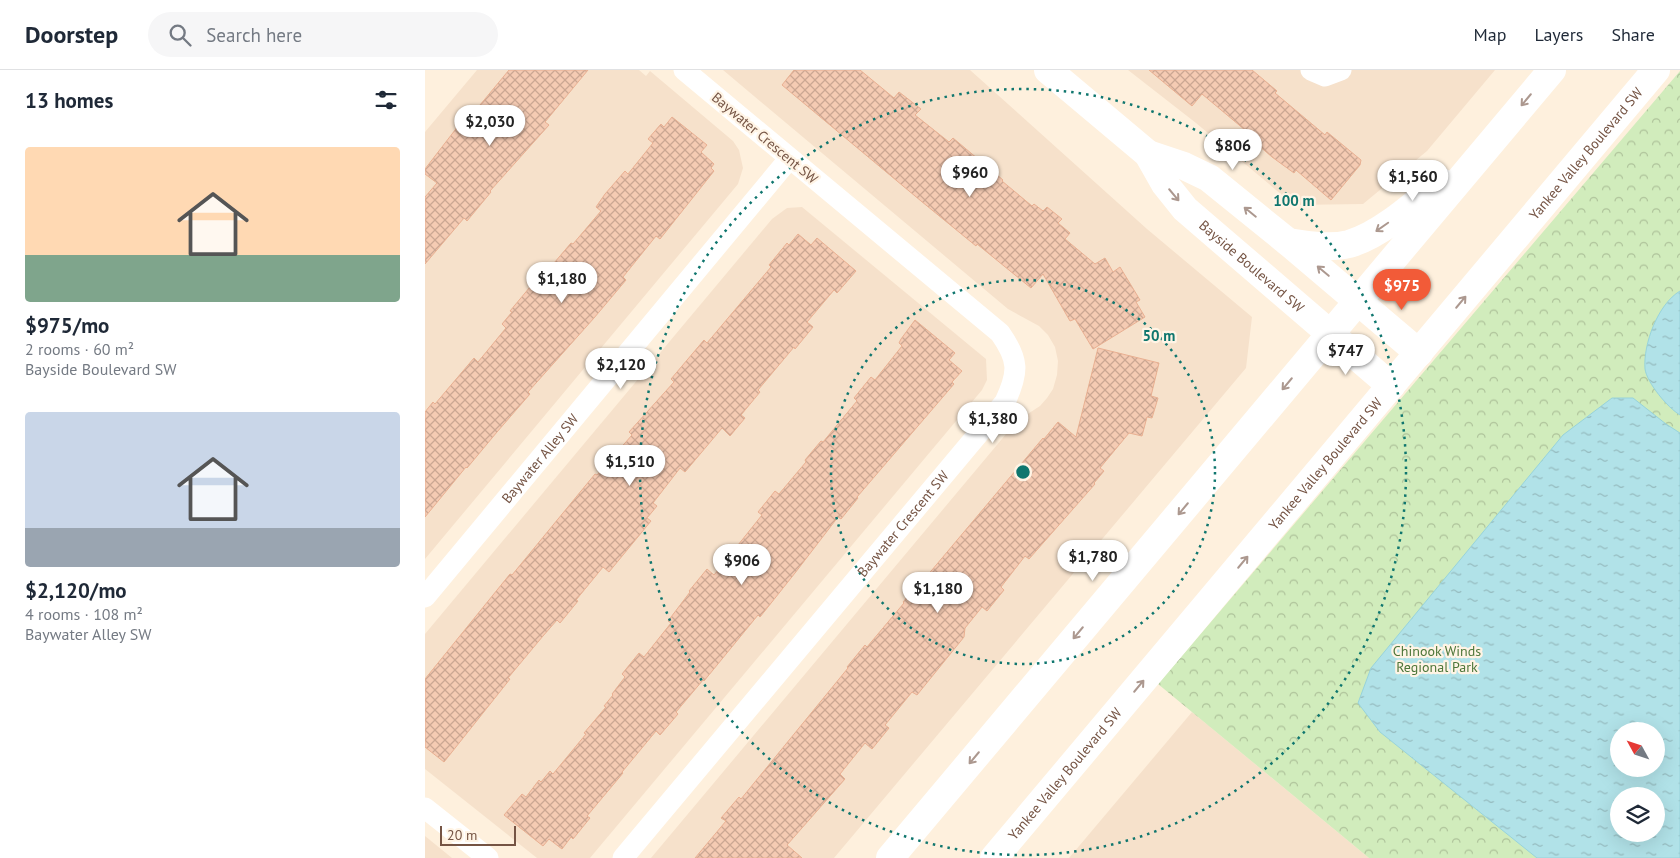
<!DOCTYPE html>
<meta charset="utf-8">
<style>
body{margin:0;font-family:"PT Sans",sans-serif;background:#f6f6f7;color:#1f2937;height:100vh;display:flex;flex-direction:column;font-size:19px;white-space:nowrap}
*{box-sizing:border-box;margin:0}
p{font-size:16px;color:#747a83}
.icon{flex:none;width:28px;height:28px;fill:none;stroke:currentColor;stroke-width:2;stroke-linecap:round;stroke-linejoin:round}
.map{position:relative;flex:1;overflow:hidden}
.drawer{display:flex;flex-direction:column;background:#fff;width:425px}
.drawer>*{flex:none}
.needle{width:32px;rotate:310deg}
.controls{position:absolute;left:1185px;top:652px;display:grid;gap:10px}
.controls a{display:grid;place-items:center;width:55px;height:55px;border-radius:50%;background:#fff;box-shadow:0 5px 20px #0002;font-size:25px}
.scale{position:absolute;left:15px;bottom:12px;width:76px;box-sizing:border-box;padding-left:5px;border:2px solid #755444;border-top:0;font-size:14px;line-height:18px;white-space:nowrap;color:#755444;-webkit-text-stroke:4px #fff4e5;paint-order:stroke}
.price{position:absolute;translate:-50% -42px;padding:0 11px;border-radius:18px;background:#fff;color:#222;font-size:16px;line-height:32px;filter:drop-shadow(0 1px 2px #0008)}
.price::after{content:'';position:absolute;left:50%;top:30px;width:15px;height:11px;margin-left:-8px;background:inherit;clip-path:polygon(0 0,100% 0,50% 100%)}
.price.on{background:#f25b38;color:#fff}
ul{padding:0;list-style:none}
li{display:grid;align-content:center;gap:10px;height:265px;padding:0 25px}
li span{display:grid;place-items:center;height:155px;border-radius:5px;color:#555}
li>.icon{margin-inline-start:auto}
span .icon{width:90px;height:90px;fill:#fffc;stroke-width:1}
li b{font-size:21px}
h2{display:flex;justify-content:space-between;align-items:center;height:60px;padding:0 25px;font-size:21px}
header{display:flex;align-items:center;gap:30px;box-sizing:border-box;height:70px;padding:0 25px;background:#fff;border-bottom:1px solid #e0e1e3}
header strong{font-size:24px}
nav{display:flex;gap:28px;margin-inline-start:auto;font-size:18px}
.search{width:350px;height:45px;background:#f6f6f7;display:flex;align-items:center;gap:12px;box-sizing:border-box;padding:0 18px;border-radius:28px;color:#747a83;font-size:19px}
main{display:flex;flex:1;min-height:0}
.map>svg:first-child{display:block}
.residential{fill:#f6e1cb}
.forest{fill:url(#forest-crowns);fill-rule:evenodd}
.water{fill:url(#water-ripples);stroke:#97d3db;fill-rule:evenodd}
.building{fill:url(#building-cross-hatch);stroke:#e9b092}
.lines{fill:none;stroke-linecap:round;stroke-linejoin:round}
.street{stroke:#fff;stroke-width:21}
.secondary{stroke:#fff;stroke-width:28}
.oneway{stroke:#ac988f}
.ring{fill:none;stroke:#0f766e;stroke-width:2.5;stroke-dasharray:2.5 5}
.labels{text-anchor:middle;stroke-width:4.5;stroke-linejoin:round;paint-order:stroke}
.street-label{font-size:14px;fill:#755444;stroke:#fff4e5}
.park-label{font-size:14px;fill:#4d7639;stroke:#fff4e5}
.centre{fill:#0f766e;stroke:#fff4e5;stroke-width:2.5}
.ring-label{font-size:15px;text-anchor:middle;font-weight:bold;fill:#0f766e;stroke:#fff4e5;stroke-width:4.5;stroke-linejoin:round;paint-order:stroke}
</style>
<header>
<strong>Doorstep</strong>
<div class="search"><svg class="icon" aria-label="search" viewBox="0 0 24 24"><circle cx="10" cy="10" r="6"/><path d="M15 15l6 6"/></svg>Search here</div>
<nav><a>Map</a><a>Layers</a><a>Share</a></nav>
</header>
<main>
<section class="drawer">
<h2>13 homes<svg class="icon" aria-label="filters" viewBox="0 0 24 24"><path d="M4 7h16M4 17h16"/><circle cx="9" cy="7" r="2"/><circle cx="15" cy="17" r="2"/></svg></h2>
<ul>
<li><span style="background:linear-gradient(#ffd9b3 70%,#7fa58c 0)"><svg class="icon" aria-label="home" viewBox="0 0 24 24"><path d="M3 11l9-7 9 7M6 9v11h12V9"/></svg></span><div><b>$975/mo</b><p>2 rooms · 60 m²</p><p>Bayside Boulevard SW</p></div></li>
<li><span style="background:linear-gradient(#c9d6e8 75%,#9aa5b1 0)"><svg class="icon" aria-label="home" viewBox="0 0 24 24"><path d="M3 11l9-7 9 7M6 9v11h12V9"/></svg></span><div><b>$2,120/mo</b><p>4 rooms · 108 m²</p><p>Baywater Alley SW</p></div></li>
</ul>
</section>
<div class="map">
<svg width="1255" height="788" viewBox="0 0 1255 788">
<defs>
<pattern id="forest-crowns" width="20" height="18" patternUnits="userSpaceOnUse" patternTransform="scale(1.25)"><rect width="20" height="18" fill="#d1ecbc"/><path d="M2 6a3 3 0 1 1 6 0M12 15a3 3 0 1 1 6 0" fill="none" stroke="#aec29a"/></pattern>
<pattern id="water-ripples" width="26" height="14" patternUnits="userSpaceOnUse" patternTransform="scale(1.25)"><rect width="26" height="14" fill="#b1e2e8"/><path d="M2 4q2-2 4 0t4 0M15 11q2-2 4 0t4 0" fill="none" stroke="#95babe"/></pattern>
<pattern id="building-cross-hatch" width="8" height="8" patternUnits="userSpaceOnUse" patternTransform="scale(1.25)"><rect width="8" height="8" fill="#f5cbb3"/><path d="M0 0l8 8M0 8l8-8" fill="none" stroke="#cba793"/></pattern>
</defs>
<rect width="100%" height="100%" fill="#fef0dd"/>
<!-- residential -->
<g class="residential">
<polygon points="52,0 214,0 221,6 225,1 308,71 314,80 318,98 313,114 0,489 0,62"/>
<polygon points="298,0 545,0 722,159 827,247 821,298 409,788 226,788 592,351 615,336 622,328 628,319 632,305 633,291 630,277 623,265 614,256 583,239"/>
<polygon points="703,0 1070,0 1002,81 938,134 869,135 771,53"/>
<polygon points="377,137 561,289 562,310 557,320 165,788 112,788 0,699 0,564 347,149 362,138"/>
<polygon points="767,642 944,788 644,788"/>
<polygon points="0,766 27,788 0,788"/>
</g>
<!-- forest -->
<path class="forest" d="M1255,1V788H944L733,614ZM1194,661H1231V699H1194ZM1194,726H1231V764H1194Z"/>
<!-- water -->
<g class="water">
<path d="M1255,221V345C1243,338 1222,313 1220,299C1218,274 1233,234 1255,221Z"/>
<path d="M1187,328H1208L1241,354L1255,363V788H1112L955,662L933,633L946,598L1138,365ZM1194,661H1231V699H1194ZM1194,726H1231V764H1194Z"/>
</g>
<!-- building -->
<g class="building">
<polygon points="84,0 163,0 120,52 124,55 65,121 66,122 42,151 39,148 0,194 0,127 12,113 0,104 0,99 37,51 40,53"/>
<polygon points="369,0 435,0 469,28 474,22 496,39 490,45 524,72 528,68 578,110 577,111 607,136 609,134 618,141 622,137 637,149 633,153 645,163 640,169 670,194 680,188 688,202 695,197 715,230 711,232 720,247 668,279 650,249 645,251 618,204 606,218 552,174 551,176 496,131 357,15"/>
<polygon points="724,0 827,0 852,21 850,23 900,65 902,62 936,90 935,95 906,130 871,100 869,103 847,87 818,62 820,60 777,24 767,36"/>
<polygon points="247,47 282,75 276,82 289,94 286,98 289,101 235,169 231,166 198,207 201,210 169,248 103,322 105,324 72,362 42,398 41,397 0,447 0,342 8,332 10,334 49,288 53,292 81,258 77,254 87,242 85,241 105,217 107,219 146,173 148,174 176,141 171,137 180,124 200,101 203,104 228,73 223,69 236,54 239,57"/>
<polygon points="373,164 386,175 392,168 431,201 412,223 409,220 382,252 388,257 370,279 369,277 333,320 335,322 316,345 320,348 305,366 297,358 260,402 255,398 228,433 232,436 222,448 226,451 184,502 178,497 151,530 153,531 135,553 132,550 118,566 83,608 85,609 19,692 0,677 0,609 85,504 87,505 170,404 172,405 207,365 204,362 249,312 246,309 279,270 282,273 346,197 344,195 362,173 364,175"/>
<polygon points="490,250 530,283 524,290 537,301 527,312 529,314 432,427 433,428 416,449 413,447 370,503 335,547 333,545 279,611 278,610 251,642 253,644 235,665 231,661 197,702 198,703 162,746 165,748 148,769 146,767 137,779 124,769 118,776 79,745 97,724 101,727 114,710 116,712 125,701 128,704 161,664 159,663 181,637 179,636 188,625 187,624 200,607 197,604 214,583 219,587 246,553 243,551 265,522 264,521 282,499 289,505 337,445 333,442 350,421 354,424 381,392 380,390 396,371 398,372 432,331 429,328 446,307 450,310 477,276 474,273 476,269"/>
<polygon points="673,278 734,293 726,326 733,328 727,348 722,347 717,366 704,363 675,398 679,401 669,413 670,414 604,489 600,486 576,517 579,520 562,541 557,537 540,558 539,567 492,625 487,622 460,655 464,658 447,679 440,673 415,704 420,709 362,775 377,788 270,788 301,751 296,748 314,727 316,729 423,598 422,597 440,575 442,577 479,533 478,532 495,512 496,513 618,368 619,369 633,352 651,367"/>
</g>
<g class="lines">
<!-- street -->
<g class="street">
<polyline points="886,0 900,6 916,0"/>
<path id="s1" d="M0,527L364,89"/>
<polyline points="0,738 63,788"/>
<path id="s2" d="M198,788L580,332C594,302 594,290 575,263L259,0"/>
</g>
<!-- secondary -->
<g class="secondary">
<path id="s3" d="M623,0L723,84L740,114L760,139L966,316"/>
<polyline points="723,84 759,96 784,108 863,172 994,283"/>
<path d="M863,172C883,175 904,179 924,174C956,165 991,133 1016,112"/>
<polyline points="465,788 1127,0"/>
<path id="s4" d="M569,788L1231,0"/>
</g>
</g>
<!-- one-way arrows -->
<defs><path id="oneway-shaft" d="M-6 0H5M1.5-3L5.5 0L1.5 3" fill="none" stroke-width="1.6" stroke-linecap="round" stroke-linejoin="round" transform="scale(1.25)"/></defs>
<g class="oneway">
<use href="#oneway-shaft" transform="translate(1101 30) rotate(130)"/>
<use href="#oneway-shaft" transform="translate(749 125) rotate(50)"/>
<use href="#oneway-shaft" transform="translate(825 142) rotate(-141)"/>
<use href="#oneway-shaft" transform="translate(957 157) rotate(145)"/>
<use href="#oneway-shaft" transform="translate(898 201) rotate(-140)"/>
<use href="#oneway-shaft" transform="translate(1036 232) rotate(-50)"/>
<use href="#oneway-shaft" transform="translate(862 314) rotate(130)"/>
<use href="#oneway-shaft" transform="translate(758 439) rotate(130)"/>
<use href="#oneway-shaft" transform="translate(818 492) rotate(-50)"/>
<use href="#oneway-shaft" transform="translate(653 563) rotate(130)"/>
<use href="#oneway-shaft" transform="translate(714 616) rotate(-50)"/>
<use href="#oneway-shaft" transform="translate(549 688) rotate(130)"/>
</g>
<!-- distance rings -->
<g class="ring">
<circle cx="598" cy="402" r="192"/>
<circle cx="598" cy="402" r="383"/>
</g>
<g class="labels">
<!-- street labels -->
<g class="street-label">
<text transform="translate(340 68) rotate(40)" y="5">Baywater Crescent SW</text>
<text dy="5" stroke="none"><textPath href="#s4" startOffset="920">Yankee Valley Boulevard SW</textPath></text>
<text dy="5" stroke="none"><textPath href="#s3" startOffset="285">Bayside Boulevard SW</textPath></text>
<text dy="5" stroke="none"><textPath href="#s1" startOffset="180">Baywater Alley SW</textPath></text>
<text dy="5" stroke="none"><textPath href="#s4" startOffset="515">Yankee Valley Boulevard SW</textPath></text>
<text dy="5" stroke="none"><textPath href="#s2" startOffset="436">Baywater Crescent SW</textPath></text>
<text dy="5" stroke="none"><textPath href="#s4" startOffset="110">Yankee Valley Boulevard SW</textPath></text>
</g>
<!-- park labels -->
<g class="park-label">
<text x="1012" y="586">Chinook Winds<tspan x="1012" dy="16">Regional Park</tspan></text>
</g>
</g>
<circle cx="598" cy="402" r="8" class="centre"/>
<g class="ring-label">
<text x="869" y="136">100 m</text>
<text x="734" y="271">50 m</text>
</g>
</svg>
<div class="controls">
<a><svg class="needle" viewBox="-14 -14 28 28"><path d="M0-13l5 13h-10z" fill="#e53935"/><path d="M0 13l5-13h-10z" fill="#747a83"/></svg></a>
<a><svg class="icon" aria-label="layers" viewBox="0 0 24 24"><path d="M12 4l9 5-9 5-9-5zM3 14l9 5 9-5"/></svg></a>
</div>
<div class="scale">20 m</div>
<b class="price" style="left:65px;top:77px">$2,030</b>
<b class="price" style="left:808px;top:101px">$806</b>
<b class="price" style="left:545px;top:128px">$960</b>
<b class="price" style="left:988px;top:132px">$1,560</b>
<b class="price" style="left:137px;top:234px">$1,180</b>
<b class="price on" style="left:977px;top:241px">$975</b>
<b class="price" style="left:921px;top:306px">$747</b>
<b class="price" style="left:196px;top:320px">$2,120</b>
<b class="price" style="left:568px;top:374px">$1,380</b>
<b class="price" style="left:205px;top:417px">$1,510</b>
<b class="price" style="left:668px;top:512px">$1,780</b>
<b class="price" style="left:317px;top:516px">$906</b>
<b class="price" style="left:513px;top:544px">$1,180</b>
</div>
</main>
